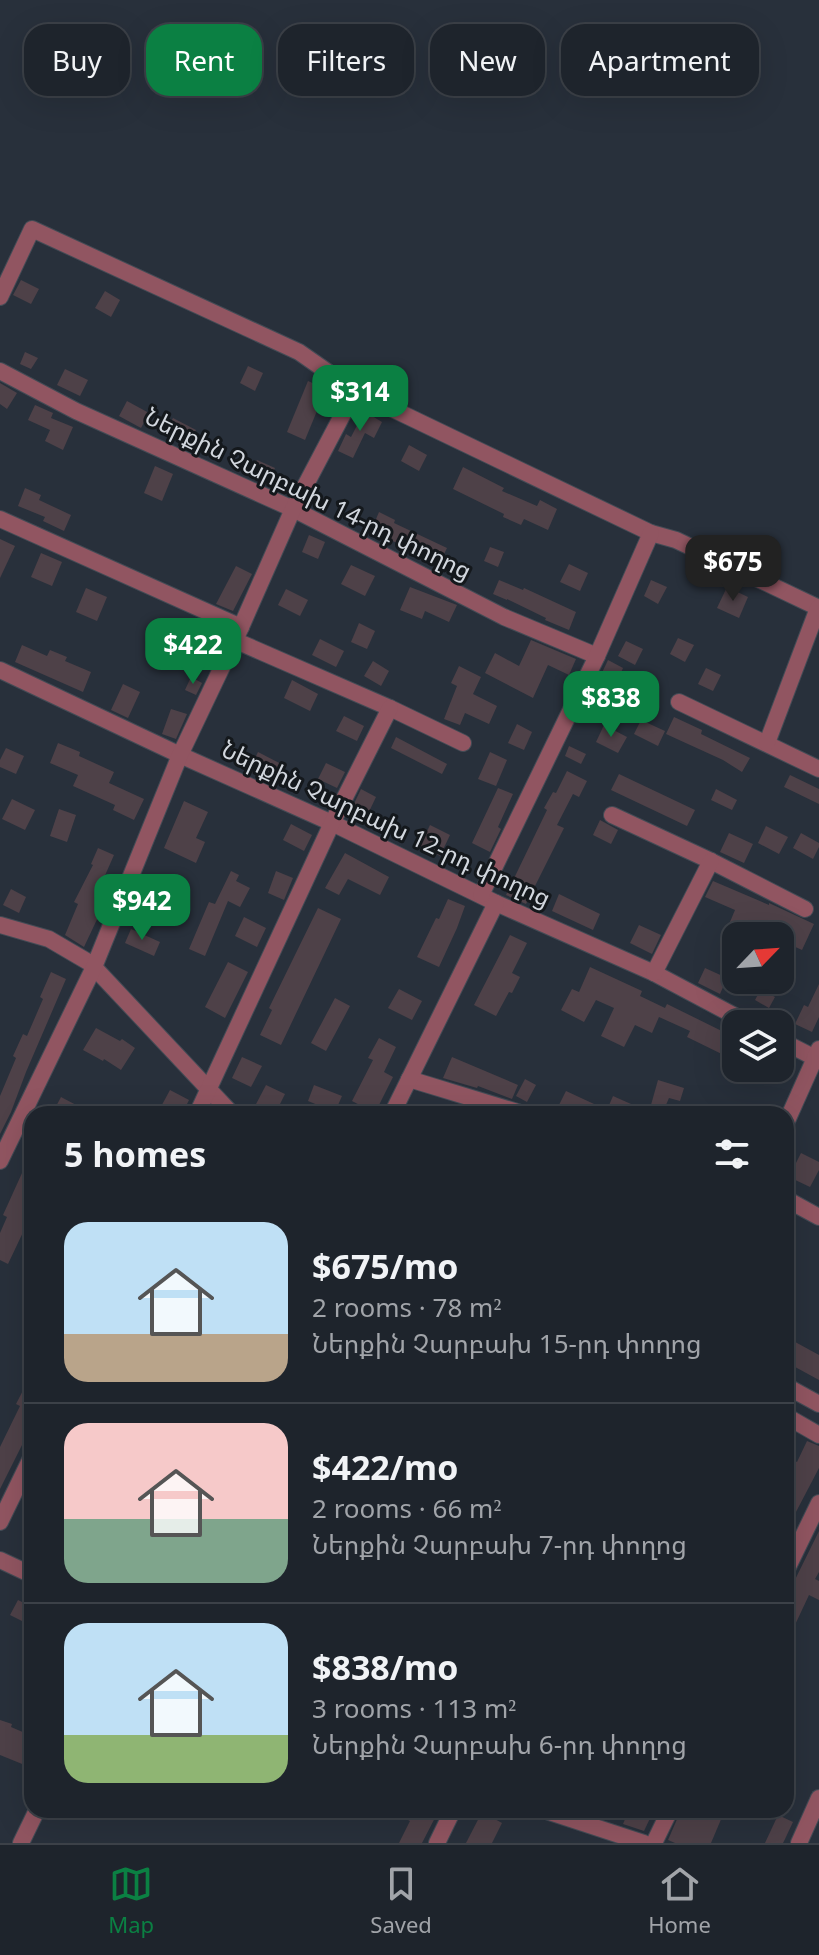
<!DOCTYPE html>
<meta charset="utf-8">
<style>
body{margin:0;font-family:Georgia,"Noto Sans Armenian",serif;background:#262c34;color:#f1f3f6;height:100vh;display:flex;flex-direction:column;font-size:30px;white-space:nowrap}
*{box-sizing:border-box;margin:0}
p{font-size:26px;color:#a1a4a9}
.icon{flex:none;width:44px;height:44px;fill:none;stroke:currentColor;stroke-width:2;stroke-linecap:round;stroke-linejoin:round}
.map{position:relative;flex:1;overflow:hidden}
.drawer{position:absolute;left:24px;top:1106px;width:770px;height:712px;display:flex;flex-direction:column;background:#1e242c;border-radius:24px;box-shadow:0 8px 32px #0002,0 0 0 2px #3c4148}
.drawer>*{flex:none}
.guide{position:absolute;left:24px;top:24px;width:772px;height:72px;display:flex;gap:16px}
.needle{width:52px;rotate:65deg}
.controls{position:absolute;left:722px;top:922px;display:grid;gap:16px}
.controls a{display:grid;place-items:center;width:72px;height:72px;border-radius:16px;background:#1e242c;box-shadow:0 8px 32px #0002,0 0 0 2px #3c4148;font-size:40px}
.price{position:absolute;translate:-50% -68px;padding:0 18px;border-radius:16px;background:#0b8043;color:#fff;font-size:26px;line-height:52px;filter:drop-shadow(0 2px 4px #0008)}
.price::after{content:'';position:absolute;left:50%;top:48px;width:24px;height:18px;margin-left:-12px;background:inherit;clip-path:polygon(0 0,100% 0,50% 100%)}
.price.on{background:#222;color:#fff}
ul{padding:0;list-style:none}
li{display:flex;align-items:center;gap:24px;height:200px;padding:0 40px}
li+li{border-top:2px solid #3c4148}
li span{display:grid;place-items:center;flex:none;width:224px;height:160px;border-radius:24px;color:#555}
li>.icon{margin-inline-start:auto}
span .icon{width:96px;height:96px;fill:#fffc;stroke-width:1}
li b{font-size:34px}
h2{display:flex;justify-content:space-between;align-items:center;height:96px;padding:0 40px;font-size:34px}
.tag{padding:0 28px;border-radius:24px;background:#1e242c;box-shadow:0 8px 32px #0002,0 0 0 2px #3c4148;font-size:28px;line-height:72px}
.tag.on{background:#0b8043;color:#fff}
.tab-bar{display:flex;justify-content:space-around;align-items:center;height:112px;border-top:2px solid #3c4148;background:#1e242c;font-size:22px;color:#a1a4a9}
.tab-bar a{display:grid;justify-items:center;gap:4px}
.tab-bar .on{color:#0b8043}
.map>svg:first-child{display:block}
.building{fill:#4e4148}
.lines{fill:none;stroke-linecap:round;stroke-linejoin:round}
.minor-casing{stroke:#434b55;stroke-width:18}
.minor{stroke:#915561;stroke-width:16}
.labels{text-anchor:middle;stroke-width:6;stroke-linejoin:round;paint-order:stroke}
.street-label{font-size:24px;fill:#d2d7de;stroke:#14181c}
</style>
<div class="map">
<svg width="819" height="1843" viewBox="0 0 819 1843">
<rect width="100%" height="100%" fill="#28303b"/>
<!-- building -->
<g class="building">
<polygon points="21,280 39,289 31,304 13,295"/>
<polygon points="105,291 120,300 111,317 95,308"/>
<polygon points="25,352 38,358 31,369 20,364"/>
<polygon points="248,366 263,373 255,391 240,383"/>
<polygon points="65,369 88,380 80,396 57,385"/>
<polygon points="308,381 326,389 305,440 287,432"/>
<polygon points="0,383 17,393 7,409 0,404"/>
<polygon points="127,401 149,413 141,428 119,416"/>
<polygon points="35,405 53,413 51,418 73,427 63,450 45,441 50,430 28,420"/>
<polygon points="366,408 374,412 372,416 382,422 374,438 365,433 353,458 338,451 346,434 351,437"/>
<polygon points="173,418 196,430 188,445 165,433"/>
<polygon points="409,445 427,455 419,471 401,461"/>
<polygon points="257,460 275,468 267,485 249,477"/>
<polygon points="155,466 173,474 162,501 144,493"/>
<polygon points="463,467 504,488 502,491 537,506 540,500 557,509 548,530 524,519 521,525 503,517 504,514 453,489"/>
<polygon points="25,488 41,495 39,500 71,515 64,531 43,521 45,517 18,506"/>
<polygon points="379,512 395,520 394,523 447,548 438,566 396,546 397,543 371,531"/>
<polygon points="309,535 325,542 318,559 302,552"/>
<polygon points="0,539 15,546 0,578"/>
<polygon points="490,547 504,552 498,567 484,561"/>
<polygon points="41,553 62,562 52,586 31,577"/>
<polygon points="569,564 588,573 580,591 560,582"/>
<polygon points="351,565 375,576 365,596 341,584"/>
<polygon points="236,566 252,574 233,611 216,604"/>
<polygon points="499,580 523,590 524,588 576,612 569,630 545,620 546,618 507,599 507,600 493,594"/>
<polygon points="651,580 667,587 658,604 644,596"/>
<polygon points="410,587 457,605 449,622 425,611 422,619 400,610"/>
<polygon points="727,587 748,597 739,618 717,608"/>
<polygon points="86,588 107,597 97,621 76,612"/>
<polygon points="286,589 308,600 300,616 278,605"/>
<polygon points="359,623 375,631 367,649 351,642"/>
<polygon points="678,638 694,645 685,662 670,654"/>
<polygon points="320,639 344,651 336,667 312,655"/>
<polygon points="531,640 576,659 569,675 548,665 533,698 485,673 495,653 519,666"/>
<polygon points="626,641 643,649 635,665 618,656"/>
<polygon points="22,645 47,656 50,650 67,657 65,661 91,672 83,692 15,662"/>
<polygon points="608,660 623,668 615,686 599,679"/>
<polygon points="373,661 389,671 381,686 364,676"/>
<polygon points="459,666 481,677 473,694 497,706 489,724 465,713 460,725 444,719 457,686 451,683"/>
<polygon points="706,668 721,675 713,691 698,684"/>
<polygon points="191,677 202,683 196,695 185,690"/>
<polygon points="292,680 318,694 310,711 284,698"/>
<polygon points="123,684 140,692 128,718 111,710"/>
<polygon points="171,709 187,714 176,739 162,734"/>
<polygon points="344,716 364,726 357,741 336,731"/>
<polygon points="674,717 702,730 701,734 750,758 742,772 723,760 666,734"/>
<polygon points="641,720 665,731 658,746 634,734"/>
<polygon points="517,724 532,732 524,750 508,743"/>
<polygon points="604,725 627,737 618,753 596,742"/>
<polygon points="396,737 447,764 442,774 391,748"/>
<polygon points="58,743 80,752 79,756 114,772 109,783 144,799 134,820 113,810 115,805 73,786 78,775 50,763"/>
<polygon points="569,746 586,754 581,764 565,756"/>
<polygon points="6,748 24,756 16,774 0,767 0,760"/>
<polygon points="258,752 285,766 276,784 249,771"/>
<polygon points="490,752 507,760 496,786 478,779"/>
<polygon points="326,763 345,772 337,788 318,779"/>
<polygon points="567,771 587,781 579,797 573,794 557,825 564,828 526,904 506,895 547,810 544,808 553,792 556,793"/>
<polygon points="619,774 695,810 687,826 611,790"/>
<polygon points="790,775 819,789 819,804 784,787"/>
<polygon points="498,788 513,794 498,827 501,829 490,852 472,843"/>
<polygon points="361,789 376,797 366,818 351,810"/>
<polygon points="716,789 737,800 732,810 711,800"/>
<polygon points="12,799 35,810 25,830 2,819"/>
<polygon points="184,801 208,812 196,838 205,842 196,863 164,848"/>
<polygon points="59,809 76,815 67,842 50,836"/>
<polygon points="600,820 618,830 611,844 593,835"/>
<polygon points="291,824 312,835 304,851 283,840"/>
<polygon points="430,825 450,835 440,856 420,846"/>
<polygon points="766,826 788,837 779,854 758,843"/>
<polygon points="729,833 753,844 744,863 720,852"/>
<polygon points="801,833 819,843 819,847 813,859 793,848"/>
<polygon points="98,848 114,855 99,889 109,894 84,947 65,935 78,904 74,902 93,865 91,864"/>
<polygon points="345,853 389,877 380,895 348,879 339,895 325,888"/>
<polygon points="231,871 239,875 236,881 250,888 240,907 228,901 205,956 189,949 209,902 215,904"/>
<polygon points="276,871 293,878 284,900 268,893"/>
<polygon points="713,881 769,905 769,903 814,924 802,950 780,940 780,932 755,920 747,936 727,929 735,910 705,897"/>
<polygon points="11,889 26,897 19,913 3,905"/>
<polygon points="559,894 600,914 593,930 552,911"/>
<polygon points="448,899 465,906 457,928 439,967 417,957 436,918 439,919"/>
<polygon points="318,908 341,919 281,1045 260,1035 272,1010 269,1008"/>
<polygon points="244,917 266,928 257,947 235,936"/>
<polygon points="639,925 661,935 652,954 630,943"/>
<polygon points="131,929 160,942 154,956 125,943"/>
<polygon points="510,935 527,943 512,973 520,977 512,993 509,992 496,1016 474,1005"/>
<polygon points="228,962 248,972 225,1018 205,1007"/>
<polygon points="590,967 642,991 640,996 665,1008 667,1004 736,1038 736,1061 687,1037 690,1031 659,1017 652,1033 635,1025 624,1047 601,1036 614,1008 596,1000 584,1022 561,1010 572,989 579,992"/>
<polygon points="705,968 727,978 720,994 698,983"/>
<polygon points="51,972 66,979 26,1072 11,1112 0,1134 0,1096 16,1058 13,1056 23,1034 27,1036 43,999 40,997"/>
<polygon points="819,984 819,1017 812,1032 795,1024 804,1005 808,1007"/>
<polygon points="399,989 422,1001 412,1020 388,1008"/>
<polygon points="761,989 775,997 769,1008 755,1000"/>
<polygon points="335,998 350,1006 326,1051 311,1043"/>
<polygon points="96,1028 120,1041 122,1039 135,1048 121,1070 104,1059 103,1061 83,1050"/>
<polygon points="379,1038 396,1047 384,1072 393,1077 375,1113 352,1101 373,1060 368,1058"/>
<polygon points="242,1057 262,1066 251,1087 232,1078"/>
<polygon points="452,1057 518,1085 512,1099 478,1086 477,1088 443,1078"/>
<polygon points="784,1058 794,1063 787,1077 777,1071"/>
<polygon points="525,1079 536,1085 527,1102 516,1096"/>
<polygon points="658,1080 684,1088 680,1101 669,1098 662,1114 573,1114 558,1107 566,1091 607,1110 613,1096 649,1112"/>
<polygon points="266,1085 285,1094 275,1114 255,1106"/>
<polygon points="314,1085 342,1096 335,1112 308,1101"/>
<polygon points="170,1090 189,1100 182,1114 157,1114"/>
<polygon points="61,1097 78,1106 74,1114 52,1114"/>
<polygon points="32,1151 32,1199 28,1207 32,1209 32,1229 26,1226 8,1264 0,1260 0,1233 7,1217 3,1215"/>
<polygon points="801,1153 819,1162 819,1170 810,1187 789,1177"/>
<polygon points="786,1337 819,1355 819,1380 786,1362"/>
<polygon points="32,1373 32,1425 0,1489 0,1447 20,1406 16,1404"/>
<polygon points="807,1441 819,1446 819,1468 786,1531 786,1456 797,1462"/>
<polygon points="819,1531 819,1572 815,1579 819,1581 819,1600 809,1595 786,1644 786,1598"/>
<polygon points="18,1600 32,1607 32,1626 10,1615"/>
<polygon points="0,1720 12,1724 11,1727 32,1736 32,1768 0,1755"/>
<polygon points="388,1810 439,1810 422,1843 399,1843 410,1821"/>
<polygon points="629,1810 654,1810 644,1831 623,1824"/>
<polygon points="681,1810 725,1810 711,1843 675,1843 668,1840"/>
<polygon points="482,1812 502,1823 492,1843 466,1843"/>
<polygon points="778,1815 793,1822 785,1839 783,1843 765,1843"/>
</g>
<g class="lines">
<defs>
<g id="minor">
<polyline points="0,297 32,229 299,352 355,391 651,533 676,540 819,608"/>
<polyline points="0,371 76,411 293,509 504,617 597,656"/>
<polyline points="0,519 241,627"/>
<polyline points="234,640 390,708 463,743"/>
<polyline points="0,670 180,755 332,823 496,903 654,973 750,1024"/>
<polyline points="679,702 819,769"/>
<polyline points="767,743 818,608"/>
<polyline points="612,815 711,861 805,909"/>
<polyline points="481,895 597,656 651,533"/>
<polyline points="0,925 49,939 90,963 232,1114"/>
<polyline points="654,973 711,861"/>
<polyline points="780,1040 819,1060"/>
<polyline points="409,1079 524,1114"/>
<polyline points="197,1114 332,823 390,708"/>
<polyline points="392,1114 496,903"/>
<polyline points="786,1123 819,1049"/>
<polyline points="0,1161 94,967 180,755 241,627 293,509 355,391"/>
<polyline points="786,1199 819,1217"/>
<polyline points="786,1386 819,1404"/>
<polyline points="786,1416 819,1435"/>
<polyline points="0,1522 32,1456"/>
<polyline points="0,1560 32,1575"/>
<polyline points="786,1571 819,1503"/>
<polyline points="543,1810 644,1843"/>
<polyline points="21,1843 37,1810"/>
<polyline points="437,1843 453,1810"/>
<polyline points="654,1843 670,1810"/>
<polyline points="799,1843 819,1798"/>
</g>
</defs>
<!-- minor casing -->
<use href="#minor" class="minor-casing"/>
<!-- minor -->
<use href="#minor" class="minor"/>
</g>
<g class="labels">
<!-- street labels -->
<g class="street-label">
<text transform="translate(308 494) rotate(26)" y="8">Ներքին Չարբախ 14-րդ փողոց</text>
<text transform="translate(386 824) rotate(25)" y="8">Ներքին Չարբախ 12-րդ փողոց</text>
</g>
</g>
</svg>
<div class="controls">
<a><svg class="needle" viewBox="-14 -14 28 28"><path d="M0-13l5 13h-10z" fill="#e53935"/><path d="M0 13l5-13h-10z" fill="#a1a4a9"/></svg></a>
<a><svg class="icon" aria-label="layers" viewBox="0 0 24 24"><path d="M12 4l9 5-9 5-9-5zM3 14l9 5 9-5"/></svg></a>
</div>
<b class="price" style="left:360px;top:433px">$314</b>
<b class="price on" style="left:733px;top:603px">$675</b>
<b class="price" style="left:193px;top:686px">$422</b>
<b class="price" style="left:611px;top:739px">$838</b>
<b class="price" style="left:142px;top:942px">$942</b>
<div class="guide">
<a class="tag">Buy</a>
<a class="tag on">Rent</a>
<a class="tag">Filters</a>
<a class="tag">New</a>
<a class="tag">Apartment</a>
</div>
<section class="drawer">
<h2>5 homes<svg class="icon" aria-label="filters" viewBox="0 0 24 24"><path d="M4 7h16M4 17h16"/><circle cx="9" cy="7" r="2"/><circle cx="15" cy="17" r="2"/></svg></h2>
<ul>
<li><span style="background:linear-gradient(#bfe0f5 70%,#b9a48a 0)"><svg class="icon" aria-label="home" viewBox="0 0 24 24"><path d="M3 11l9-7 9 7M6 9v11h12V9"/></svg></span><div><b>$675/mo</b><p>2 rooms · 78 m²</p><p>Ներքին Չարբախ 15-րդ փողոց</p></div></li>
<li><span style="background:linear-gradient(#f6c9c9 60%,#7fa58c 0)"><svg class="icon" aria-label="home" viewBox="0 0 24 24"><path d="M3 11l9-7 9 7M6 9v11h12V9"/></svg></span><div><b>$422/mo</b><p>2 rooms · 66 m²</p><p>Ներքին Չարբախ 7-րդ փողոց</p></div></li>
<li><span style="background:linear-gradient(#bfe0f5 70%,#8fb573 0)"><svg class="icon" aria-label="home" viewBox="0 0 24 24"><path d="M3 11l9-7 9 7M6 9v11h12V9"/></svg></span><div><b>$838/mo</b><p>3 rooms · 113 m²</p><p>Ներքին Չարբախ 6-րդ փողոց</p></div></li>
</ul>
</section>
</div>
<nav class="tab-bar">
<a class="on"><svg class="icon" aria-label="map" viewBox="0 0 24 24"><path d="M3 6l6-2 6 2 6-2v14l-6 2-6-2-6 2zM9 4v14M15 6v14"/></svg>Map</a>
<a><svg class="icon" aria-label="saved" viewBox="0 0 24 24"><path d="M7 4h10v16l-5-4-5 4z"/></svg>Saved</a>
<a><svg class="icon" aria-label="home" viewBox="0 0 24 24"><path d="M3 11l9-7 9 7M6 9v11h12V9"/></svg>Home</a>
</nav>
